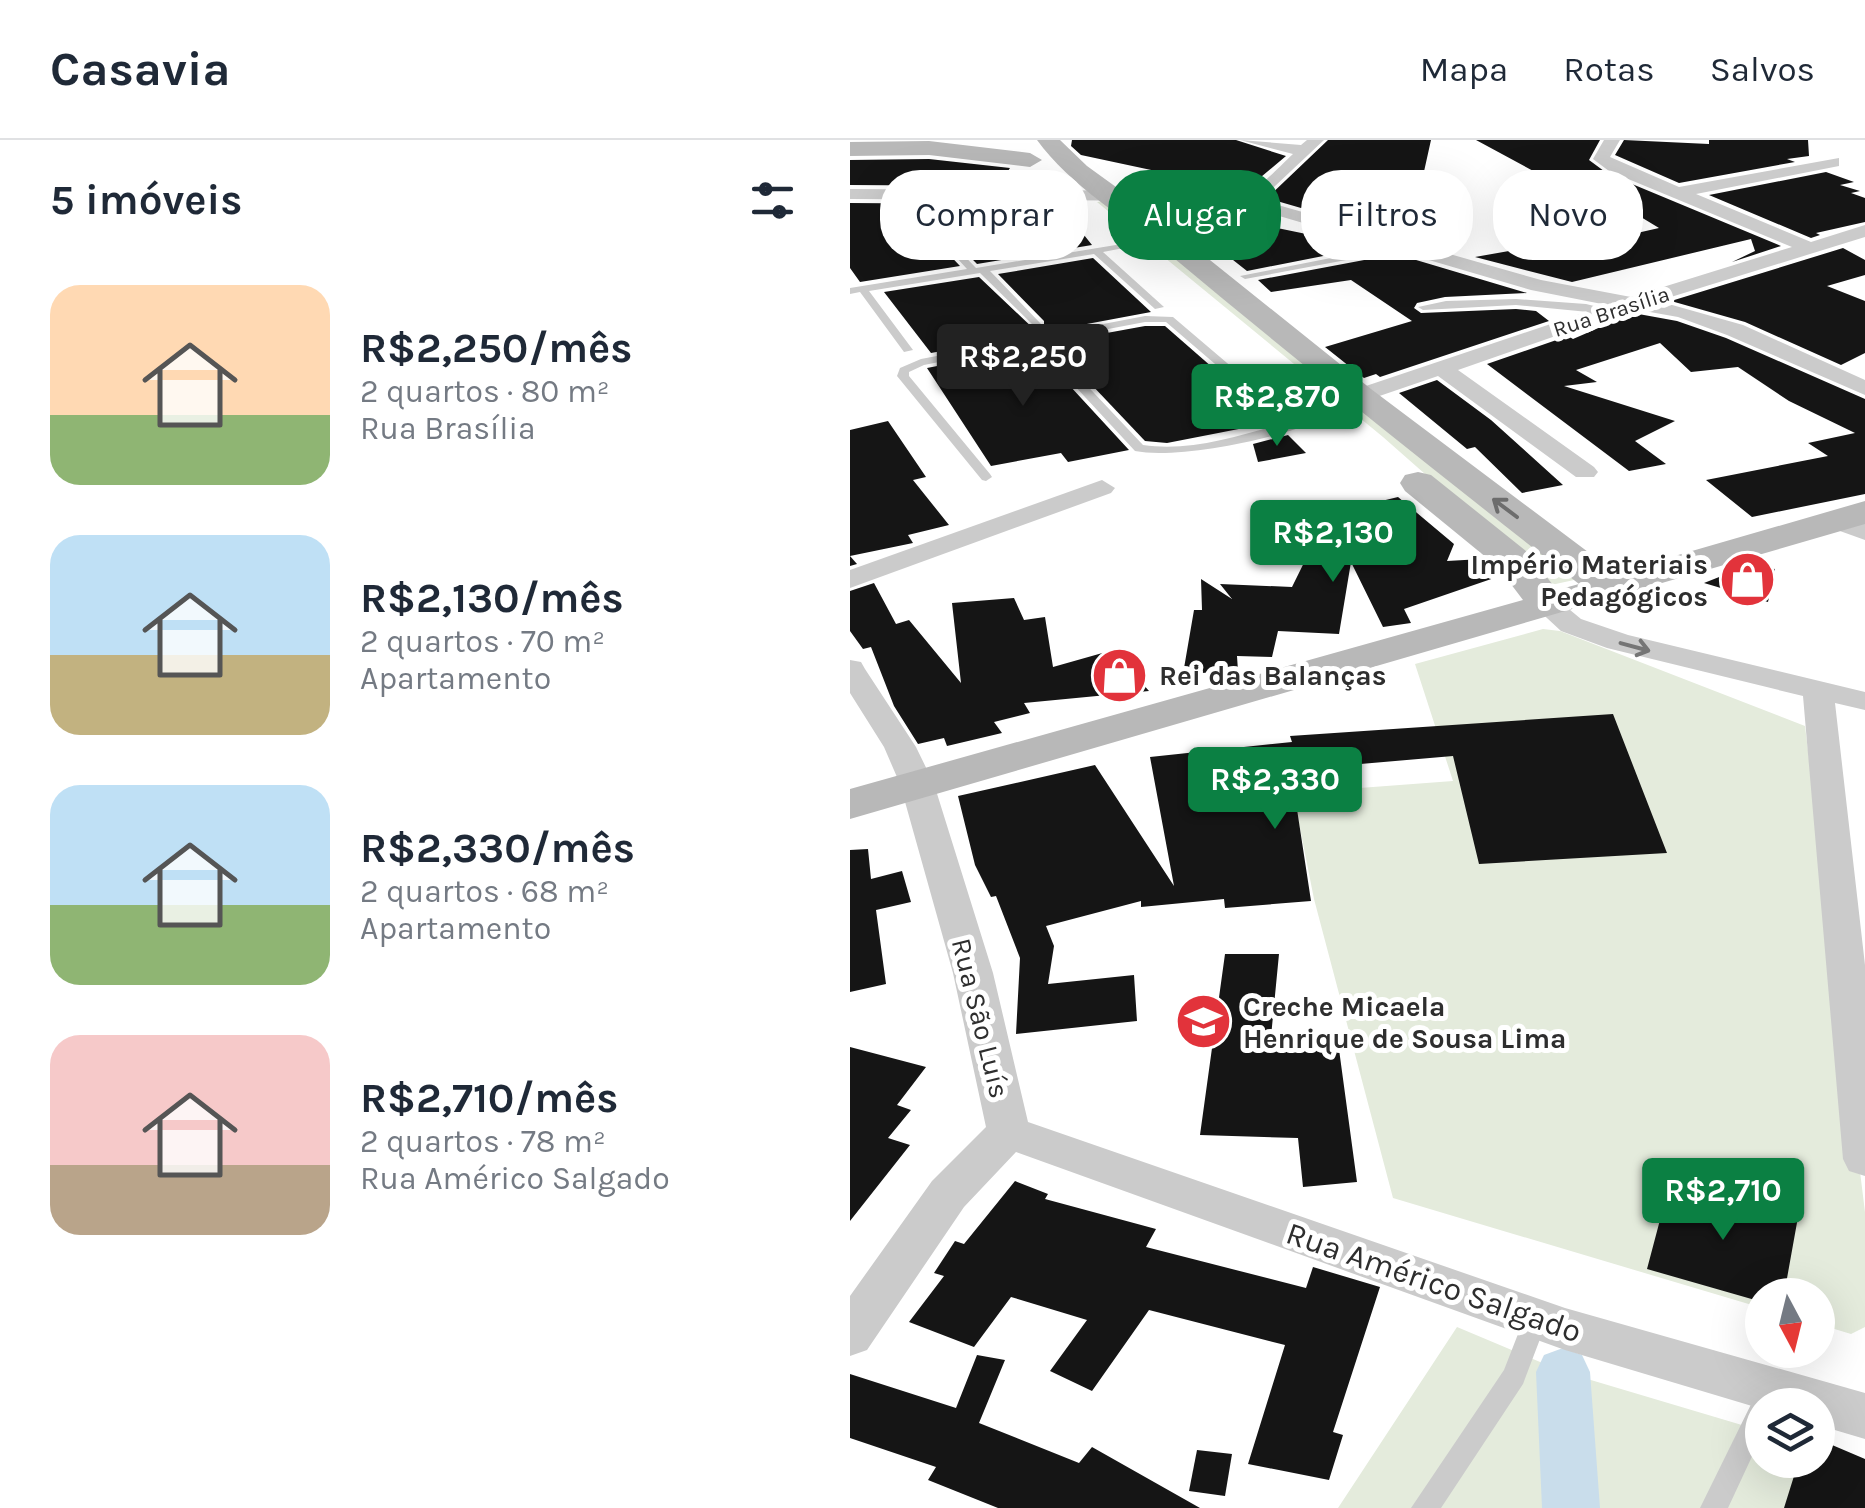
<!DOCTYPE html>
<html lang="pt">
<meta charset="utf-8">
<style>
body{margin:0;font-family:Karla,sans-serif;background:#f6f6f7;color:#1f2937;height:100vh;display:flex;flex-direction:column;font-size:38px;white-space:nowrap}
*{box-sizing:border-box;margin:0}
p{font-size:32px;color:#747a83}
.icon{flex:none;width:55px;height:55px;fill:none;stroke:currentColor;stroke-width:2;stroke-linecap:round;stroke-linejoin:round}
.map{position:relative;flex:1;overflow:hidden}
.panel{display:flex;flex-direction:column;background:#fff;width:850px}
.panel>*{flex:none}
.hud{position:absolute;left:30px;top:30px;width:835px;height:90px;display:flex;gap:20px}
.needle{width:65px;rotate:173deg}
.buttons{position:absolute;left:895px;top:1138px;display:grid;gap:20px}
.buttons a{display:grid;place-items:center;width:90px;height:90px;border-radius:50%;background:#fff;box-shadow:0 10px 40px #0002;font-size:50px}
.price{position:absolute;translate:-50% -85px;padding:0 22px;border-radius:10px;background:#0b8043;color:#fff;font-size:32px;line-height:65px;filter:drop-shadow(0 2px 5px #0008)}
.price::after{content:'';position:absolute;left:50%;top:60px;width:30px;height:22px;margin-left:-15px;background:inherit;clip-path:polygon(0 0,100% 0,50% 100%)}
.price.selected{background:#222;color:#fff}
ul{padding:0;list-style:none}
li{display:flex;align-items:center;gap:30px;height:250px;padding:0 50px}
li span{display:grid;place-items:center;flex:none;width:280px;height:200px;border-radius:30px;color:#555}
li>.icon{margin-inline-start:auto}
span .icon{width:120px;height:120px;fill:#fffc;stroke-width:1}
li b{font-size:42px}
h2{display:flex;justify-content:space-between;align-items:center;height:120px;padding:0 50px;font-size:42px}
.pill{padding:0 35px;border-radius:40px;background:#fff;box-shadow:0 10px 40px #0002;font-size:35px;line-height:90px}
.pill.selected{background:#0b8043;color:#fff}
header{display:flex;align-items:center;gap:60px;box-sizing:border-box;height:140px;padding:0 50px;background:#fff;border-bottom:2px solid #e0e1e3}
header strong{font-size:48px}
nav{display:flex;gap:55px;margin-inline-start:auto;font-size:35px}
main{display:flex;flex:1;min-height:0}
.map>svg:first-child{display:block}
.green{fill:#e4ebdc}
.lines{fill:none;stroke-linecap:round;stroke-linejoin:round}
.canal{fill:#c9ddeb;fill-rule:evenodd}
.building{fill:#151515}
.lane{fill:#cbcbcb;fill-rule:evenodd}
.street{fill:#cbcbcb;fill-rule:evenodd}
.secondary{fill:#b8b8b8;fill-rule:evenodd}
.oneway{stroke:#6c6c6c}
.oneway2{stroke:#757575}
.labels{text-anchor:middle;stroke-width:10;stroke-linejoin:round;paint-order:stroke}
.far-street-label{font-size:22px;fill:#2e2e2e;stroke:#fff}
.poi-label{font-size:28px;font-weight:bold;fill:#2e2e2e;stroke:#fff;text-anchor:start}
.street-label{font-size:28px;fill:#2e2e2e;stroke:#fff}
.near-street-label{font-size:32px;fill:#2e2e2e;stroke:#fff}
</style>
<header>
<strong>Casavia</strong>
<nav><a>Mapa</a><a>Rotas</a><a>Salvos</a></nav>
</header>
<main>
<section class="panel">
<h2>5 imóveis<svg class="icon" aria-label="filters" viewBox="0 0 24 24"><path d="M4 7h16M4 17h16"/><circle cx="9" cy="7" r="2"/><circle cx="15" cy="17" r="2"/></svg></h2>
<ul>
<li><span style="background:linear-gradient(#ffd9b3 65%,#8fb573 0)"><svg class="icon" aria-label="home" viewBox="0 0 24 24"><path d="M3 11l9-7 9 7M6 9v11h12V9"/></svg></span><div><b>R$2,250/mês</b><p>2 quartos · 80 m²</p><p>Rua Brasília</p></div></li>
<li><span style="background:linear-gradient(#bfe0f5 60%,#c2b280 0)"><svg class="icon" aria-label="home" viewBox="0 0 24 24"><path d="M3 11l9-7 9 7M6 9v11h12V9"/></svg></span><div><b>R$2,130/mês</b><p>2 quartos · 70 m²</p><p>Apartamento</p></div></li>
<li><span style="background:linear-gradient(#bfe0f5 60%,#8fb573 0)"><svg class="icon" aria-label="home" viewBox="0 0 24 24"><path d="M3 11l9-7 9 7M6 9v11h12V9"/></svg></span><div><b>R$2,330/mês</b><p>2 quartos · 68 m²</p><p>Apartamento</p></div></li>
<li><span style="background:linear-gradient(#f6c9c9 65%,#b9a48a 0)"><svg class="icon" aria-label="home" viewBox="0 0 24 24"><path d="M3 11l9-7 9 7M6 9v11h12V9"/></svg></span><div><b>R$2,710/mês</b><p>2 quartos · 78 m²</p><p>Rua Américo Salgado</p></div></li>
</ul>
</section>
<div class="map">
<svg width="1015" height="1368" viewBox="0 0 1015 1368">
<rect width="100%" height="100%" fill="#fff"/>
<!-- green -->
<g class="green">
<polygon points="262,60 738,437 701,445 533,297 247,62"/>
<polygon points="693,489 710,491 955,586 1015,1072 1015,1187 1001,1194 968,1184 968,1155 912,1155 912,1168 543,1058 464,759 443,653 603,641 565,524"/>
<polygon points="607,1187 714,1232 912,1291 912,1320 953,1320 950,1368 488,1368"/>
</g>
<g class="lines">
<!-- canal -->
<polygon class="canal" points="713,1208 732,1215 740,1232 750,1368 692,1368 686,1232 694,1215"/>
</g>
<!-- building -->
<g class="building">
<polygon points="222,0 386,0 436,16 399,47 365,49 353,48 376,46 231,15 221,6"/>
<polygon points="478,0 581,0 569,54 564,55 571,59 451,68 417,58"/>
<polygon points="626,0 750,0 739,20 758,34 931,106 882,122 905,111 901,99 722,142 625,117 687,106 699,113 809,88 748,51 729,43 709,45"/>
<polygon points="774,0 859,4 859,0 958,0 959,16 937,19 945,22 829,43 765,15"/>
<polygon points="79,19 160,28 148,46 0,45 0,20"/>
<polygon points="976,32 1004,42 990,45 1010,51 1001,53 1015,58 1015,82 966,93 970,95 961,98 859,55"/>
<polygon points="0,63 137,64 133,70 151,68 184,101 193,100 193,90 170,66 208,64 226,95 230,90 242,105 127,124 75,71 69,83 110,126 10,142 0,128"/>
<polygon points="297,64 394,70 397,71 374,72 374,77 519,107 397,131 364,105 350,107"/>
<polygon points="993,108 1015,120 1015,135 977,146 1015,161 1015,213 991,225 895,182 821,161"/>
<polygon points="546,114 677,153 595,157 567,163 564,168 571,173 666,169 686,171 699,181 530,237 526,234 514,238 475,207 562,181 501,140 421,152 408,140"/>
<polygon points="243,118 301,172 81,213 34,152 129,137 188,193 194,190 194,181 148,134"/>
<polygon points="783,173 827,181 876,198 1015,259 1015,354 902,377 856,340 978,316 958,303 1005,293 939,261 888,227 841,232 810,203 726,230 747,242 714,246 825,281 785,301 816,324 779,331 637,224 718,196 723,199"/>
<polygon points="295,186 315,186 425,282 317,303 295,301 202,203"/>
<polygon points="184,207 279,310 218,322 211,313 141,326 77,228"/>
<polygon points="587,240 641,280 713,345 672,353 625,307 617,309 549,253"/>
<polygon points="38,281 76,337 63,340 99,385 58,395 63,403 0,416 7,424 0,426 0,290"/>
<polygon points="438,295 456,313 408,322 403,304"/>
<polygon points="548,357 604,404 597,421 632,419 650,436 554,469 561,483 533,487 501,422 489,494 428,491 422,517 387,516 388,531 333,534 344,470 352,470 351,439 382,459 370,444 442,447 478,374"/>
<polygon points="902,424 925,429 918,462 854,443"/>
<polygon points="24,443 46,484 59,480 111,543 102,463 164,458 174,480 195,477 203,527 263,510 299,551 174,563 180,573 144,582 152,593 97,606 94,598 68,604 44,566 21,507 13,509 0,491 0,451"/>
<polygon points="763,574 817,713 629,724 603,616 441,630 461,761 375,768 374,759 291,767 291,761 196,786 204,806 198,844 284,835 287,881 166,894 170,818 146,756 141,757 125,725 108,656 245,625 324,746 300,617 442,602 440,596"/>
<polygon points="18,709 21,739 52,731 61,762 26,770 36,844 0,852 0,710"/>
<polygon points="375,814 429,814 420,907 488,902 507,1042 453,1047 448,998 350,995"/>
<polygon points="0,907 76,927 47,965 61,970 38,998 60,1005 0,1081"/>
<polygon points="165,1041 198,1054 195,1059 306,1089 296,1107 456,1148 463,1127 530,1147 483,1292 493,1295 479,1340 398,1324 435,1205 299,1170 242,1251 200,1231 237,1180 161,1157 124,1207 59,1182 94,1136 84,1133 105,1101 114,1104"/>
<polygon points="820,1042 948,1077 934,1155 912,1155 912,1162 797,1129"/>
<polygon points="127,1215 155,1220 129,1283 229,1323 242,1307 350,1368 148,1368 78,1340 86,1327 0,1298 0,1234 106,1268"/>
<polygon points="968,1299 1015,1319 1015,1368 934,1368 949,1320 968,1320"/>
<polygon points="347,1310 382,1314 375,1356 339,1351"/>
</g>
<g class="lines">
<!-- lane -->
<g class="lane">
<polygon points="151,53 157,53 159,60 190,93 190,97 184,97 152,63"/>
<polygon points="75,75 126,128 284,102 284,106 253,112 314,167 305,169 244,114 140,131 191,184 191,188 187,189 130,133 19,151 63,210 54,212 10,152 0,154 0,148 117,129 72,80"/>
<polygon points="552,104 557,107 555,109 395,139 390,136"/>
<polygon points="666,159 736,164 764,171 759,174 666,165 573,170 568,167 596,161"/>
<path d="M295,176L323,177L444,280L480,267L486,271C449,296 330,320 285,311L185,203L74,225L59,232V236L140,334L142,337L136,341L132,340L47,236L50,228L71,219ZM295,182H316L434,283C389,296 340,312 293,305L195,201Z"/>
<polygon points="686,1168 695,1171 698,1178 673,1244 591,1368 561,1368 654,1230 677,1171"/>
<polygon points="922,1237 931,1240 935,1248 927,1265 912,1265 912,1295 878,1368 850,1368 913,1240"/>
</g>
<!-- street -->
<g class="street">
<path d="M390,0L451,5L457,0H474L410,60L691,140L781,157L942,107L759,31L743,19L754,0H770L760,17L829,47L989,18V26L846,54L961,102L1015,85V97L808,161L893,185L1015,240V255L877,195L828,177L783,169L608,230L744,327L748,332L744,337H726L588,236L509,263L497,256L501,251L757,165L681,150L395,66L345,61L0,59V49L345,51C405,57 400,55 443,14Z"/>
<polygon points="252,340 265,348 261,353 0,448 0,430"/>
<polygon points="985,372 1015,383 1015,400 976,386 972,380"/>
<polygon points="698,457 708,460 731,479 778,495 1015,552 1015,570 985,563 1015,825 1015,1036 999,1031 993,1019 953,556 757,508 711,491 684,466 688,460"/>
<polygon points="0,520 11,522 15,529 66,607 84,644 143,833 178,982 715,1168 1015,1253 1015,1299 968,1285 968,1265 912,1265 912,1269 715,1210 166,1012 114,1067 17,1210 0,1216 0,1156 82,1041 136,987 103,833 50,644 34,607 0,553"/>
</g>
<!-- secondary -->
<g class="secondary">
<path d="M187,0H210L237,26L295,68L521,249L766,433L1015,361V384L0,679V649L673,460L648,427L555,351L550,343L555,335L568,332L581,335L676,411L707,450L729,444C593,337 458,230 325,119C281,82 220,46 187,0Z"/>
<polygon points="79,1 180,13 192,20 180,27 79,15 0,16 0,2"/>
</g>
</g>
<!-- one-way arrows -->
<defs><path id="oneway-shaft" d="M-6 0H5M1.5-3L5.5 0L1.5 3" fill="none" stroke-width="1.6" stroke-linecap="round" stroke-linejoin="round" transform="scale(2.5)"/></defs>
<use class="oneway" href="#oneway-shaft" transform="translate(655 368) rotate(-143)"/>
<use class="oneway2" href="#oneway-shaft" transform="translate(785 507) rotate(15)"/>
<!-- icons -->
<defs>
<symbol id="shop-disc" viewBox="-11 -11 22 22"><circle r="9.5" fill="#e2333b" stroke="#fff"/><path d="M-5-2.5h2.3a2.7 3.5 0 0 1 5.4 0H5L5.5 6h-11ZM-1.5-2.5h3a1.5 2.3 0 0 0-3 0Z" fill="#fff"/></symbol>
<symbol id="school-disc" viewBox="-11 -11 22 22"><circle r="9.5" fill="#e2333b" stroke="#fff"/><path d="M0-5L7-2L0 1L-7-2ZM-4 1L0 2.5L4 1V4Q0 6-4 4Z" fill="#fff"/></symbol>
</defs>
<g fill-rule="evenodd">
<use href="#shop-disc" x="866" y="408" width="63" height="63"/>
<use href="#shop-disc" x="238" y="504" width="63" height="63"/>
<use href="#school-disc" x="322" y="850" width="63" height="63"/>
</g>
<g class="labels">
<!-- far-street labels -->
<g class="far-street-label">
<text transform="translate(761 171) rotate(-18)" y="8">Rua Brasília</text>
</g>
<!-- poi labels -->
<g class="poi-label">
<text x="858" y="434" text-anchor="end">Império Materiais<tspan x="858" dy="32">Pedagógicos</tspan></text>
<text x="309" y="545">Rei das Balanças</text>
<text x="393" y="876">Creche Micaela<tspan x="393" dy="32">Henrique de Sousa Lima</tspan></text>
</g>
<!-- street labels -->
<g class="street-label">
<text transform="translate(131 878) rotate(76)" y="10">Rua São Luís</text>
</g>
<!-- near-street labels -->
<g class="near-street-label">
<text transform="translate(584 1142) rotate(19)" y="11">Rua Américo Salgado</text>
</g>
</g>
</svg>
<div class="buttons">
<a><svg class="needle" viewBox="-14 -14 28 28"><path d="M0-13l5 13h-10z" fill="#e53935"/><path d="M0 13l5-13h-10z" fill="#747a83"/></svg></a>
<a><svg class="icon" aria-label="layers" viewBox="0 0 24 24"><path d="M12 4l9 5-9 5-9-5zM3 14l9 5 9-5"/></svg></a>
</div>
<b class="price selected" style="left:173px;top:269px">R$2,250</b>
<b class="price" style="left:427px;top:309px">R$2,870</b>
<b class="price" style="left:483px;top:445px">R$2,130</b>
<b class="price" style="left:425px;top:692px">R$2,330</b>
<b class="price" style="left:873px;top:1103px">R$2,710</b>
<div class="hud">
<a class="pill">Comprar</a>
<a class="pill selected">Alugar</a>
<a class="pill">Filtros</a>
<a class="pill">Novo</a>
</div>
</div>
</main>
